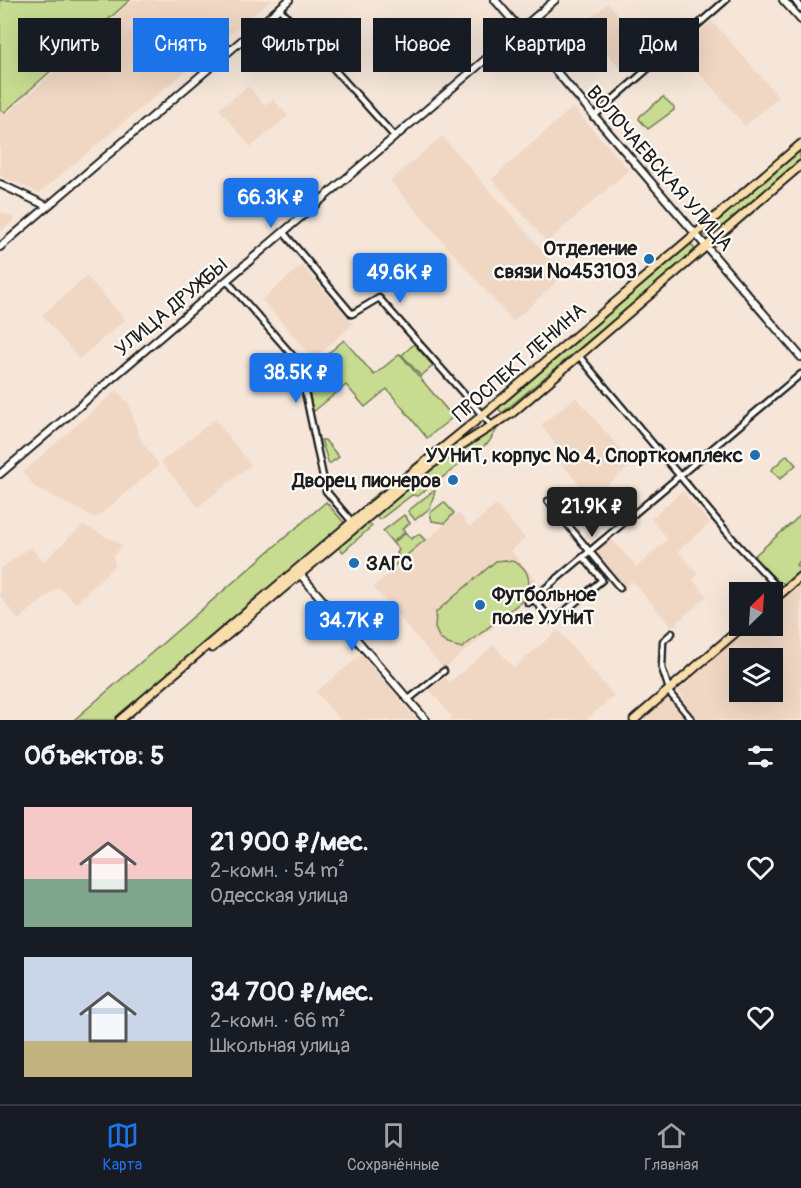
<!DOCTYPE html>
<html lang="ru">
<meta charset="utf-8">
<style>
body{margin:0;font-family:Pangolin,sans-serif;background:#242831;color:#f1f3f6;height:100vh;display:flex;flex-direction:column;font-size:22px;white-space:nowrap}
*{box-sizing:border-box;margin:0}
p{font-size:20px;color:#9ea1a6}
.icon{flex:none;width:33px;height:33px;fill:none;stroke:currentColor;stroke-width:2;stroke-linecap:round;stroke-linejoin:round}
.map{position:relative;height:720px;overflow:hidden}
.sheet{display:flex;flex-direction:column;background:#171b24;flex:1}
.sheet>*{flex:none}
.guide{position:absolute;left:18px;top:18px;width:765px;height:54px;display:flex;gap:12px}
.needle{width:39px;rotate:25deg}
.tools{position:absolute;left:729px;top:582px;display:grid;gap:12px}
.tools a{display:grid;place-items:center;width:54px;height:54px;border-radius:0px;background:#171b24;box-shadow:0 6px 24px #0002;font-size:30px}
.price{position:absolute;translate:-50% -51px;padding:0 14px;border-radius:6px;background:#1a73e8;color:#fff;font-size:20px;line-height:39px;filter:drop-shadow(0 2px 3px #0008)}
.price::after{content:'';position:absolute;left:50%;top:36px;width:18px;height:14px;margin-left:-9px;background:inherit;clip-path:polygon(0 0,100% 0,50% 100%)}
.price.active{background:#222;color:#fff}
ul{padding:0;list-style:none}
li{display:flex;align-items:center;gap:18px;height:150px;padding:0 24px}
li span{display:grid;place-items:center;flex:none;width:168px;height:120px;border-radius:0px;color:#555}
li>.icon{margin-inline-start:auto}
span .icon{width:72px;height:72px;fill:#fffc;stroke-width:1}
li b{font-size:26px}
h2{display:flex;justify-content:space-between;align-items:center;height:72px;padding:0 24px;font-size:26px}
.chip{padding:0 21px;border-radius:0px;background:#171b24;box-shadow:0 6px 24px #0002;font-size:21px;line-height:54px}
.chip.active{background:#1a73e8;color:#fff}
.tabs{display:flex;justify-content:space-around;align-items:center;height:84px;border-top:2px solid #363941;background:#171b24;font-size:16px;color:#9ea1a6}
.tabs a{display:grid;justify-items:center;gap:3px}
.tabs .active{color:#1a73e8}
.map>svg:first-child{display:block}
.built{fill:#f0d7c4;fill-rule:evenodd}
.green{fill:#c7dc91;stroke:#727c56;stroke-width:1.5}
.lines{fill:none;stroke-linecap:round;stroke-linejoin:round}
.street-casing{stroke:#1c1c1c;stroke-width:9}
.secondary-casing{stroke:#1c1c1c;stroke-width:10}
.primary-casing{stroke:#1c1c1c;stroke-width:11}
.street{stroke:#fdfcf7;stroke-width:4.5}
.secondary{stroke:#fdfcf7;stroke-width:6}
.primary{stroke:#f9ddab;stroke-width:7}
.poi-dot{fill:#1f6fb2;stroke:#fdfcf7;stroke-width:2}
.labels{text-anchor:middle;stroke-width:4.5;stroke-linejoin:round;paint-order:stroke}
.street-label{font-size:20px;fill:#1c1c1c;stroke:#fdfcf7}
.poi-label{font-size:20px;font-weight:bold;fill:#1c1c1c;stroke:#fdfcf7;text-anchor:end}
</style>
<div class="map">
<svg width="801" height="720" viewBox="0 0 801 720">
<rect width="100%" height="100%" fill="#f5e6d9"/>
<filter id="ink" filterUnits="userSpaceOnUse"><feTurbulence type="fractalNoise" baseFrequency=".0167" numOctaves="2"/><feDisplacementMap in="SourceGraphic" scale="12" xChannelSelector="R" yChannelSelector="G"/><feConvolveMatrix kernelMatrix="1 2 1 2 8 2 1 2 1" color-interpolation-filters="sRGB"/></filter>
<g filter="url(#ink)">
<!-- built -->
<g class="built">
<polygon points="133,0 271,0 39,193 0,176 0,111 7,114"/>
<polygon points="608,3 646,46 621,69 582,25"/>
<polygon points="712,21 779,97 745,126 679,50"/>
<polygon points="248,86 264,105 273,99 288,116 251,147 219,109"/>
<polygon points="573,107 629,170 547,242 492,179"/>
<polygon points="442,136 564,275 513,322 390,181"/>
<polygon points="0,212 16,218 0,232"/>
<polygon points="302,265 353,324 314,359 262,300"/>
<polygon points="87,276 125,320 79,359 42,315"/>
<polygon points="117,390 129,404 140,439 159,465 96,518 35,487 23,472"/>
<polygon points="576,397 633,464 591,498 561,463 559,450 541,425"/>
<polygon points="215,419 251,465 198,507 161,462"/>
<polygon points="682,491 710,523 678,551 698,574 693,580 707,596 672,627 632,581 624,588 594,554 612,539 637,567 668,539 651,519"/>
<polygon points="496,505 525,538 511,551 541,586 444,669 373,587 458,513 470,527"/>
<polygon points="83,525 123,545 113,557 115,565 76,603 59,587 18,620 0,596 0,569 30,547 44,561"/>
<path d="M801,579V720H694L680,703L684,699L678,691L750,626H772L773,605ZM740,658H772V692H740Z"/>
<polygon points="558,630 614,696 586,720 449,720 452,717 430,690 445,677 450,682 494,645 514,668"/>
<polygon points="362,654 417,720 340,720 316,692"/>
<polygon points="667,698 686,720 643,720"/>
</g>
<!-- green -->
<g class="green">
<polygon points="0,0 130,0 5,112 0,110"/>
<polygon points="663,97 674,107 674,110 648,129 639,119 640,116"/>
<polygon points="799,149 801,161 711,238 704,235 704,229"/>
<polygon points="689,241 696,251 502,413 498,408 501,403"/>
<polygon points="344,340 374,375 400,354 453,417 427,438 387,389 365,407 346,385 313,412 305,373"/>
<polygon points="414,344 433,366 421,376 402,355"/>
<polygon points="500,424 489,442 418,496 412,495 379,520 373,513 464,445"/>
<polygon points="458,430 459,432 371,502 369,500"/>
<polygon points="321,440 325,440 339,457 329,464"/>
<polygon points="787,455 796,465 780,479 771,470"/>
<polygon points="433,491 435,491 430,508 415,520 408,511"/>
<polygon points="326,502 347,526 115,720 74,720"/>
<polygon points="444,502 454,513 445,523 432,521 430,513"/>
<polygon points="404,515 410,523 402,529 405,532 392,542 383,531"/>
<polygon points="801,515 801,560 796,565 801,570 785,584 778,581 753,557"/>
<polygon points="366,519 372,526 343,552 336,544"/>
<polygon points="406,533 411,539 419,534 425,540 394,566 392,562 399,556 397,553 399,550 393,543"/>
<path d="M505,560C527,562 533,578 526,598L462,648L448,644L440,639L435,628L436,612L496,561Z"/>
</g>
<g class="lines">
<defs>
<g id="street">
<polyline points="279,8 395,137"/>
<polyline points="593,117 726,0"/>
<polyline points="284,233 352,314 379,298 492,426"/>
<polyline points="227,281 299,363 326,491 353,523"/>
<polyline points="579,356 737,544 782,592"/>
<polyline points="548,501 620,588"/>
<polyline points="533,599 553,621 602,580 584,558"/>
<polyline points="528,603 801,374"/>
<polyline points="669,689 662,668 663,641 672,633"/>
<polyline points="668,691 692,720"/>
<polyline points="409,699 444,671"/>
</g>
<g id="secondary">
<polyline points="495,0 801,357"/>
<polyline points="783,0 801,20"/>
<polyline points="795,0 801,8"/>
<polyline points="0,184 47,206"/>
<polyline points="0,247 289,0"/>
<polyline points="0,474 555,0"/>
<polyline points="299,573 426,720"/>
</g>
<g id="primary">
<polyline points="772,601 801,576"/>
<polyline points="212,648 430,465 512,413 801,165"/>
<polyline points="120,720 365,511 483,415 801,144"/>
<polyline points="634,720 743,626"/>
</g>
</defs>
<!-- street casing -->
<use href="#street" class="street-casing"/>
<!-- secondary casing -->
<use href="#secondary" class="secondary-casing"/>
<!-- primary casing -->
<use href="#primary" class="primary-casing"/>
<!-- street -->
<use href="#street" class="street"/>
<!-- secondary -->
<use href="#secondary" class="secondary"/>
<!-- primary -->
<use href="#primary" class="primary"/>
</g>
</g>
<!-- markers -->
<g class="poi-dot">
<circle cx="649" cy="259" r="6"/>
<circle cx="755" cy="455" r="6"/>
<circle cx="453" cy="480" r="6"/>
<circle cx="354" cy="563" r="6"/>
<circle cx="480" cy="605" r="6"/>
</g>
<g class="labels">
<!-- street labels -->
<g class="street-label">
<text transform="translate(660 168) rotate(49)" y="7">ВОЛОЧАЕВСКАЯ УЛИЦА</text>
<text transform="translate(171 307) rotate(-40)" y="7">УЛИЦА ДРУЖБЫ</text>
<text transform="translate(519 362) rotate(-41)" y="7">ПРОСПЕКТ ЛЕНИНА</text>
</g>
<!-- poi labels -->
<g class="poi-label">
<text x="637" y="255">Отделение<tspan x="637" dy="23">связи №453103</tspan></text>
<text x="743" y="462">УУНиТ, корпус № 4, Спорткомплекс</text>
<text x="441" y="487">Дворец пионеров</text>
<text x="366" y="570" text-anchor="start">ЗАГС</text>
<text x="492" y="601" text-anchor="start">Футбольное<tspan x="492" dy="23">поле УУНиТ</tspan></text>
</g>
</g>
</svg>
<div class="tools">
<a><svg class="needle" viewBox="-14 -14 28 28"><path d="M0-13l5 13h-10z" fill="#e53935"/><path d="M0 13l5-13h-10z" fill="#9ea1a6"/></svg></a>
<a><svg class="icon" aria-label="layers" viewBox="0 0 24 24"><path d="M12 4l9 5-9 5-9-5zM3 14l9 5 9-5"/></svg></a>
</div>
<b class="price" style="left:271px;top:229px">66.3K ₽</b>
<b class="price" style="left:400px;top:304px">49.6K ₽</b>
<b class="price" style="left:296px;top:404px">38.5K ₽</b>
<b class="price active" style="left:592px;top:538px">21.9K ₽</b>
<b class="price" style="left:352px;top:652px">34.7K ₽</b>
<div class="guide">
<a class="chip">Купить</a>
<a class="chip active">Снять</a>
<a class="chip">Фильтры</a>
<a class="chip">Новое</a>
<a class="chip">Квартира</a>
<a class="chip">Дом</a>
</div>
</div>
<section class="sheet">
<h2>Объектов: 5<svg class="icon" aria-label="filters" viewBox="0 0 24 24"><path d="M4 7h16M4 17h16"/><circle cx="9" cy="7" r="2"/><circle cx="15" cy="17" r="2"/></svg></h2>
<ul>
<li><span style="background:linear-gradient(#f6c9c9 60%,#7fa58c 0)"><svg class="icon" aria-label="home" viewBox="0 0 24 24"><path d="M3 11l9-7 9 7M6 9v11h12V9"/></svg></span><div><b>21 900 ₽/мес.</b><p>2-комн. · 54 m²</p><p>Одесская улица</p></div><svg class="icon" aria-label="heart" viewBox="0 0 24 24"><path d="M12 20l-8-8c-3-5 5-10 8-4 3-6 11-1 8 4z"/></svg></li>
<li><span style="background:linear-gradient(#c9d6e8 70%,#c2b280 0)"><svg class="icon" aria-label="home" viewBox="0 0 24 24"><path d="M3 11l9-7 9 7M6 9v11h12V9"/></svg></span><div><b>34 700 ₽/мес.</b><p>2-комн. · 66 m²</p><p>Школьная улица</p></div><svg class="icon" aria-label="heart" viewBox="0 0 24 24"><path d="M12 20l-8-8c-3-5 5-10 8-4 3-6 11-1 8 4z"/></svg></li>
</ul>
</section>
<nav class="tabs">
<a class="active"><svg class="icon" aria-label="map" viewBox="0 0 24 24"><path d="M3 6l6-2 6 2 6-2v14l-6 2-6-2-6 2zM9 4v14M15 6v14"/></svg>Карта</a>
<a><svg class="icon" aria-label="saved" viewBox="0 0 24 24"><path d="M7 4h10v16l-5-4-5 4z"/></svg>Сохранённые</a>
<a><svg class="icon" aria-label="home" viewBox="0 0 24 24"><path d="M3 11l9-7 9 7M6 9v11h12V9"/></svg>Главная</a>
</nav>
